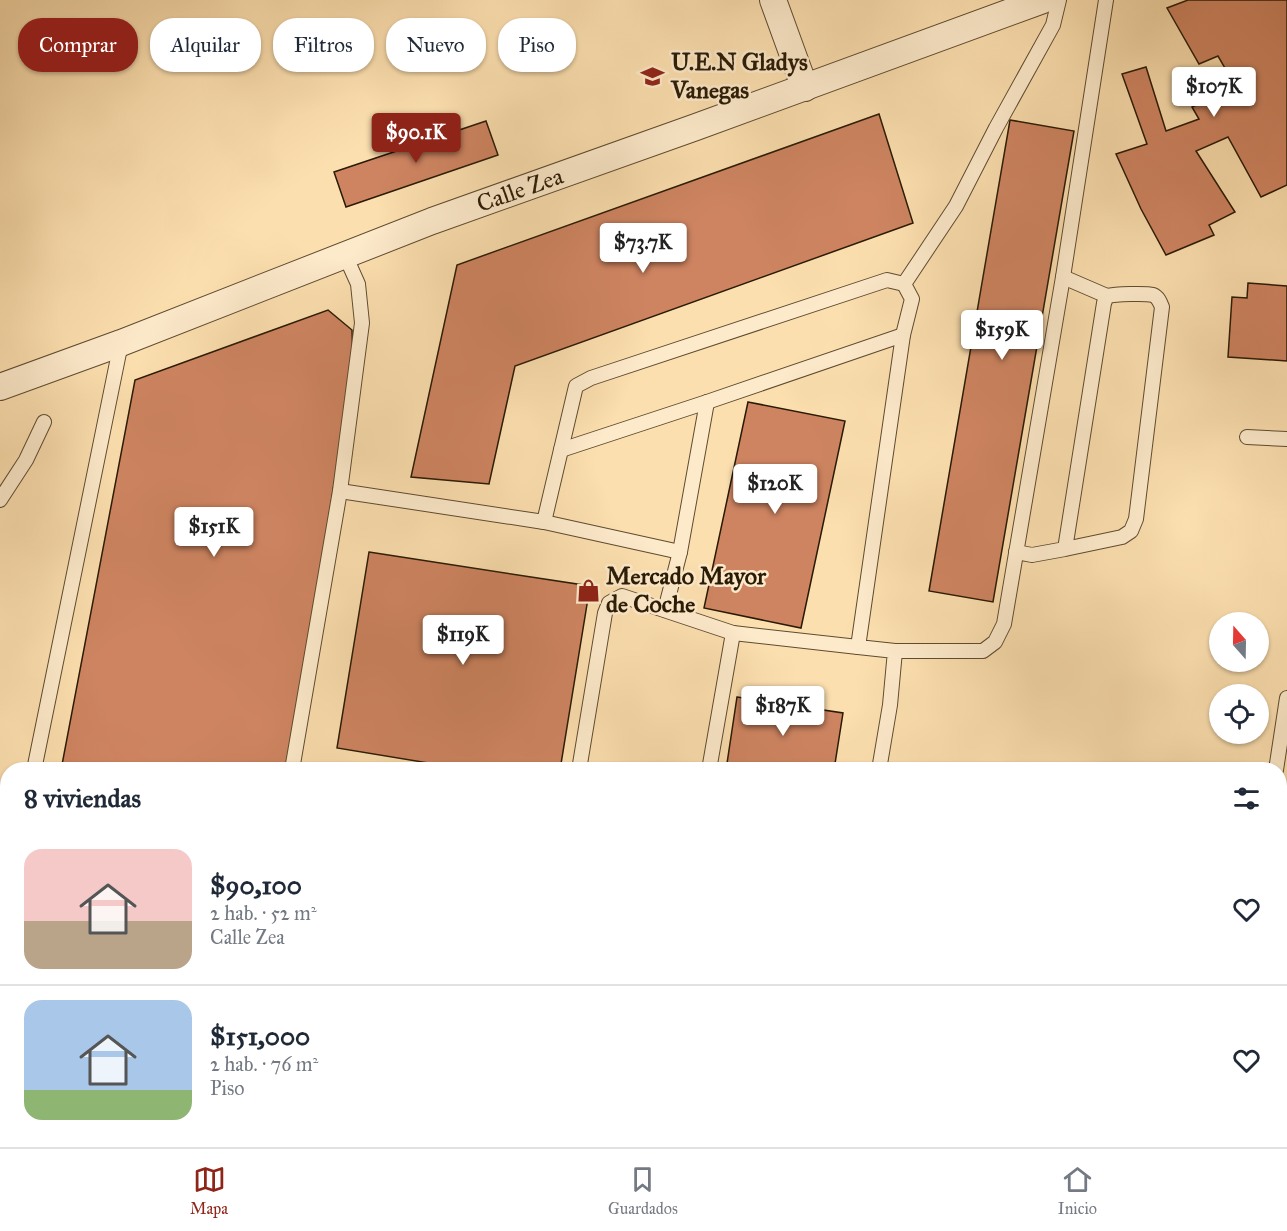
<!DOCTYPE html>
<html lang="es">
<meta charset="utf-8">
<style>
body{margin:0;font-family:"IM FELL Great Primer",serif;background:#f6f6f7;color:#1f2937;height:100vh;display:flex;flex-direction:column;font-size:22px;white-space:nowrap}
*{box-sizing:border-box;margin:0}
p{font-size:20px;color:#747a83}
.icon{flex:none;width:33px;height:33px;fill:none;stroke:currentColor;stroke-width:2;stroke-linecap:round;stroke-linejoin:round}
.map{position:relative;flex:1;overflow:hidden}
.details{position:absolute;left:0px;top:762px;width:1287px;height:386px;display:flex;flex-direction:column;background:#fff;border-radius:24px 24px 0 0;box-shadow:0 2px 4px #0004}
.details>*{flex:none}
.guide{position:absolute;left:18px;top:18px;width:600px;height:54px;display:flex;gap:12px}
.needle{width:39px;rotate:340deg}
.tools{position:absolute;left:1209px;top:612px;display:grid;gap:12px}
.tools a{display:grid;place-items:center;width:60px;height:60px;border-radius:50%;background:#fff;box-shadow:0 2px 4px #0004;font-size:30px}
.price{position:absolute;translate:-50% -51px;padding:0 14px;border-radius:6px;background:#fff;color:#222;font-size:20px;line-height:39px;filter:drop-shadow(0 2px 3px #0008)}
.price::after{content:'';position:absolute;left:50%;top:36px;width:18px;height:14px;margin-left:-9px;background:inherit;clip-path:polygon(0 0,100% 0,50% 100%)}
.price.current{background:#8f2418;color:#fff}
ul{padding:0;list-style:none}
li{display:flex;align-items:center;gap:18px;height:150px;padding:0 24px}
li+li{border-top:2px solid #e0e1e3}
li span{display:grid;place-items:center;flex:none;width:168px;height:120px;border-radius:18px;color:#555}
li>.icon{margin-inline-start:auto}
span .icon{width:72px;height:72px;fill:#fffc;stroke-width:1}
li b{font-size:26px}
h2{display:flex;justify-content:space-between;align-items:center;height:72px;padding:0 24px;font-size:26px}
.tag{padding:0 21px;border-radius:24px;background:#fff;box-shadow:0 2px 4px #0004;font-size:21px;line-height:54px}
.tag.current{background:#8f2418;color:#fff}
.tabs{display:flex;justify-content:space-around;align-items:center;height:84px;border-top:2px solid #e0e1e3;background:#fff;font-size:16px;color:#747a83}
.tabs a{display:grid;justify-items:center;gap:3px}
.tabs .current{color:#8f2418}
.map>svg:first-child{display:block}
.building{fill:#ce8461;stroke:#291a05;stroke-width:1.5}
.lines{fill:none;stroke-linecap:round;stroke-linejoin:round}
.lane-casing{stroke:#5e4b30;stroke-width:16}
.street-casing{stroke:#5e4b30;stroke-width:28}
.lane{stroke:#fdeacb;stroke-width:14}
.street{stroke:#fdeacb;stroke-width:26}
.labels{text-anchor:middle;stroke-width:5;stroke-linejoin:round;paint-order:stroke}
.poi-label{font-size:24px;font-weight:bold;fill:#291a05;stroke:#fdeacb;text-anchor:start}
.street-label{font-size:24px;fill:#291a05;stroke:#fdeacb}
</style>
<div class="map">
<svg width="1287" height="1147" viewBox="0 0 1287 1147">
<rect width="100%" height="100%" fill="#fcdfaf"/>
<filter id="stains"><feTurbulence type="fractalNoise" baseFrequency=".00333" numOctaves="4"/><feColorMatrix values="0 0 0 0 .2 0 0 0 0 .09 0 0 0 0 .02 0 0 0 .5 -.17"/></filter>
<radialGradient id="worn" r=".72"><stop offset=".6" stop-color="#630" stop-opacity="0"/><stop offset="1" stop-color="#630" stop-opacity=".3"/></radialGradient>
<!-- building -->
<g class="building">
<polygon points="1188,0 1287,0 1287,185 1261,197 1228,137 1196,151 1235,212 1209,225 1214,235 1166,255 1141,209 1116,154 1147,144 1122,74 1146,67 1166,131 1199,119 1192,107 1214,97 1202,77 1225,68 1218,56 1199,64 1167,8"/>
<polygon points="879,114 913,223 515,366 489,484 411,477 457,265"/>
<polygon points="1010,120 1074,131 993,602 929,591"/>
<polygon points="486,121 498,155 346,207 334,172"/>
<polygon points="1248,283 1287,286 1287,361 1228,357 1232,297 1247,298"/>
<polygon points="328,310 352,330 353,364 289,770 61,770 135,380"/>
<polygon points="748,402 845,421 801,628 704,608"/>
<polygon points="369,552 590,586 560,770 471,770 337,748"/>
<polygon points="737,697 843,713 834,770 726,770"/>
<polygon points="248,1140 387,1140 385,1147 247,1147"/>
<polygon points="668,1140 777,1140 776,1147 667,1147"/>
<polygon points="1210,1140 1279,1140 1279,1143 1247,1142 1246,1147 1216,1147 1216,1140"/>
</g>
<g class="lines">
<defs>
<g id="lane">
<polyline points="1063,277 1107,296"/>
<polyline points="1247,437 1287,439"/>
<polyline points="561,450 707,402 903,335"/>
<polyline points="340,491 544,522 680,552"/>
<polyline points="0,500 26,460 44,422"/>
<polyline points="544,522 576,386 591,378 887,280 904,284"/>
<path d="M1016,552L1032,555L1065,549L1122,537L1131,531L1136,519L1162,307C1160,302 1158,297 1153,295C1146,293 1115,294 1107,296L1104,303L1065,549"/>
<polyline points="665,610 680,552 707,402"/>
<polyline points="895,651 983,651 995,642 1004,624 1063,277 1106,0"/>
<polyline points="34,770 121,343"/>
<polyline points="292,770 340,491 362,323 358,284 345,255"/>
<polyline points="579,770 605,613 609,603 622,596 733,633 858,647"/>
<polyline points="709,770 733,633"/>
<polyline points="879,770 890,705 895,651 858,647 903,335 912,299 904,284 956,206 996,128 1053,25 1059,0"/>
<polyline points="1276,770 1287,698"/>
<polyline points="0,938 8,901"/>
<polyline points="388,1140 395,1147"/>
<polyline points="223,1147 224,1140"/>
<polyline points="642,1147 643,1140"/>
<polyline points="813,1147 814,1140"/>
</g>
<g id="street">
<polyline points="773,0 805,88"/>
<path id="s1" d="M0,387L121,343L432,221L696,127L1043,0"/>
</g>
</defs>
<!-- lane casing -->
<use href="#lane" class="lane-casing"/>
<!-- street casing -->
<use href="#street" class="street-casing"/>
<!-- lane -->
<use href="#lane" class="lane"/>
<!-- street -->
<use href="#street" class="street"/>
</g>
<!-- icons -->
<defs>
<symbol id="school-bare" viewBox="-9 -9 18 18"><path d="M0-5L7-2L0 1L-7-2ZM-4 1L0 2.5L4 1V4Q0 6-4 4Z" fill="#8f2418" stroke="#fdeacb" stroke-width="2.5" paint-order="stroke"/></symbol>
<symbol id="shop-bare" viewBox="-9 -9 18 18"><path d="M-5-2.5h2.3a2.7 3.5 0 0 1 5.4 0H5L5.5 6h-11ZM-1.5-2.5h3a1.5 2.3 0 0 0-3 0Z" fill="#8f2418" stroke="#fdeacb" stroke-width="2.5" paint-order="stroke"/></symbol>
</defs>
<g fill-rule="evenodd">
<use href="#school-bare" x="636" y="60" width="33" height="33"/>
<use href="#shop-bare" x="572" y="574" width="33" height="33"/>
</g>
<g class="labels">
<!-- poi labels -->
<g class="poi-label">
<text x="671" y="70">U.E.N Gladys<tspan x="671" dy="28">Vanegas</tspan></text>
<text x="606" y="584">Mercado Mayor<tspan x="606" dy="28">de Coche</tspan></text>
</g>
<!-- street labels -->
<g class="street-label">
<text dy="8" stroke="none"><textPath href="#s1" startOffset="556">Calle Zea</textPath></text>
</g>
</g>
<rect width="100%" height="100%" filter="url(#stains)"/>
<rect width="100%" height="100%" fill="url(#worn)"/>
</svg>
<div class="tools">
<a><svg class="needle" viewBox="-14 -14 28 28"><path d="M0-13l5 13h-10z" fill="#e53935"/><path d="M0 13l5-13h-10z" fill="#747a83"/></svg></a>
<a><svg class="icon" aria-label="locate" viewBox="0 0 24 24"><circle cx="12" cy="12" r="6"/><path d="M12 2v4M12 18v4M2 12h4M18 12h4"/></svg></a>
</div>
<b class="price" style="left:1214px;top:118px">$107K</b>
<b class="price current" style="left:416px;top:164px">$90.1K</b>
<b class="price" style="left:643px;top:274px">$73.7K</b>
<b class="price" style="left:1002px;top:361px">$159K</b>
<b class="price" style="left:775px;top:515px">$120K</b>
<b class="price" style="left:214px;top:558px">$151K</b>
<b class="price" style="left:463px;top:666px">$119K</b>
<b class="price" style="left:783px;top:737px">$187K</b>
<div class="guide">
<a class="tag current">Comprar</a>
<a class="tag">Alquilar</a>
<a class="tag">Filtros</a>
<a class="tag">Nuevo</a>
<a class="tag">Piso</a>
</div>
<section class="details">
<h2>8 viviendas<svg class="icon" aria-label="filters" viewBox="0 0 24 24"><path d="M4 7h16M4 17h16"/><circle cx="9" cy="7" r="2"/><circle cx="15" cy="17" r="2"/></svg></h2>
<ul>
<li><span style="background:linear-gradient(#f6c9c9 60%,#b9a48a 0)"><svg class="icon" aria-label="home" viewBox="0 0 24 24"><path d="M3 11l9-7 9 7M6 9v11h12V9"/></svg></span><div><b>$90,100</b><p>2 hab. · 52 m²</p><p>Calle Zea</p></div><svg class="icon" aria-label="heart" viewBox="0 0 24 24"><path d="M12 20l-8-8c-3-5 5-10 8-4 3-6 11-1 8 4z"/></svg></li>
<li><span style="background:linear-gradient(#a9c7e8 75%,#8fb573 0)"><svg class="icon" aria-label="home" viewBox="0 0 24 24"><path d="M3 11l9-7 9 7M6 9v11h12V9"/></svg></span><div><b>$151,000</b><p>2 hab. · 76 m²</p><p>Piso</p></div><svg class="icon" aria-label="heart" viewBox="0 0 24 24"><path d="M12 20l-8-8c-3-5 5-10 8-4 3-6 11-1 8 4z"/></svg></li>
</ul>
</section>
</div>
<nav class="tabs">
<a class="current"><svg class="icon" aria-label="map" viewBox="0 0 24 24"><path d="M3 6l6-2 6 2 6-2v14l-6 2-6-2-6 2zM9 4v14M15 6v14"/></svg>Mapa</a>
<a><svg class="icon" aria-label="saved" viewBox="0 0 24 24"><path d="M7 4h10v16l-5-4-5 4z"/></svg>Guardados</a>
<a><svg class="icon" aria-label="home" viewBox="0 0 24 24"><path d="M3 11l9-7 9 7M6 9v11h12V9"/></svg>Inicio</a>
</nav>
